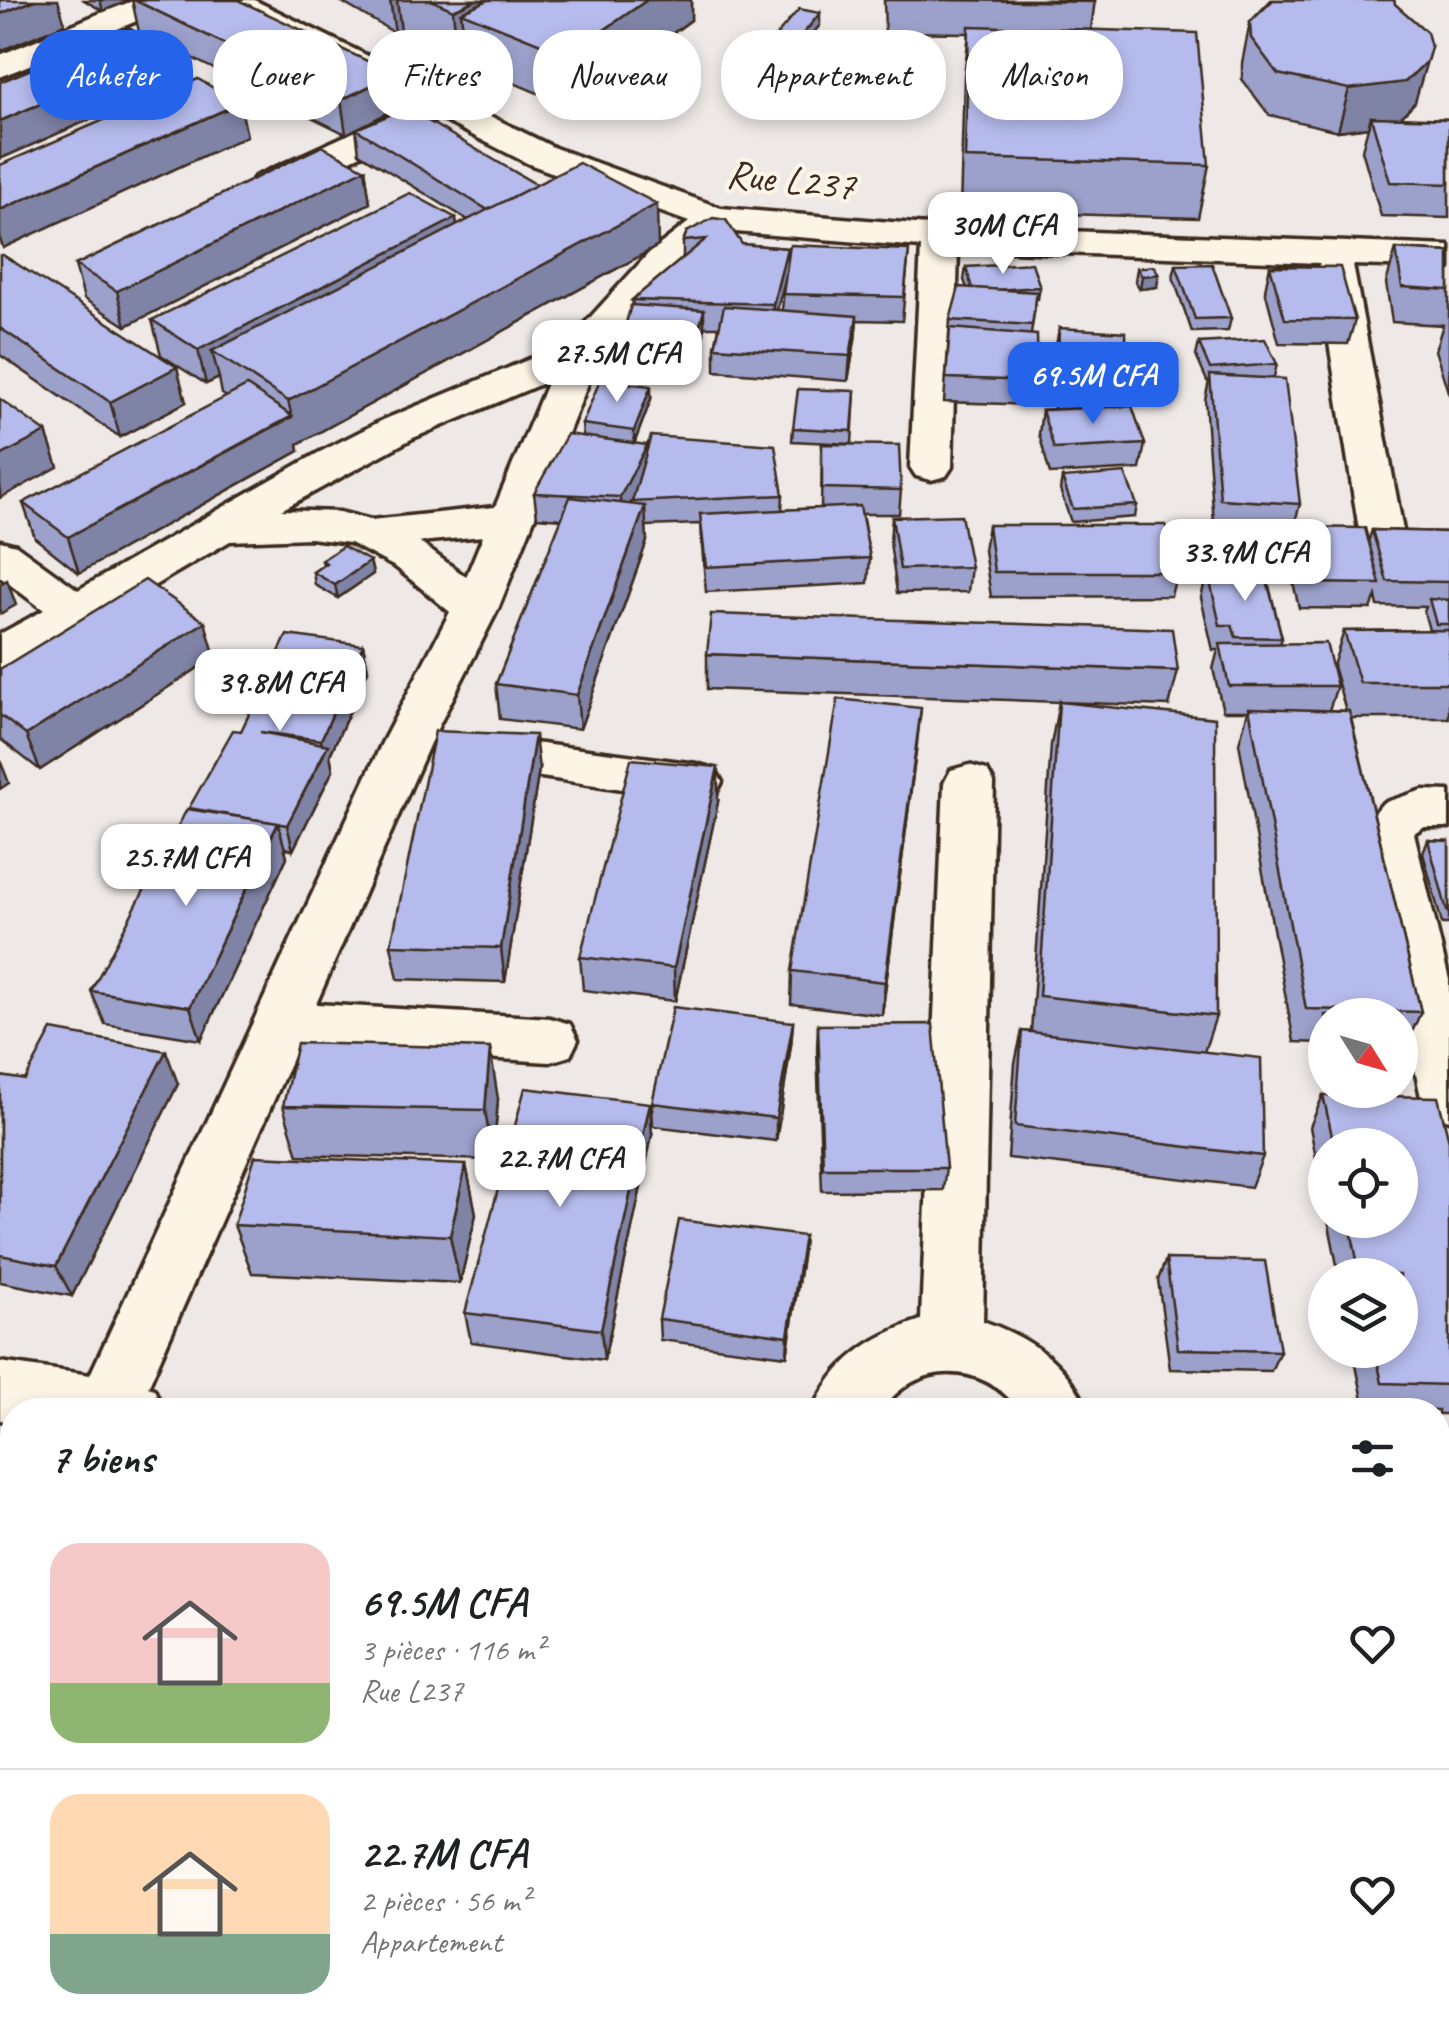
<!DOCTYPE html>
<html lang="fr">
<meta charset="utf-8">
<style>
body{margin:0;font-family:Caveat,sans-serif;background:#f2f2f2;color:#202124;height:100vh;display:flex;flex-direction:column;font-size:38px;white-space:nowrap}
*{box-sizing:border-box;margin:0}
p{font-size:32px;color:#757577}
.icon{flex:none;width:55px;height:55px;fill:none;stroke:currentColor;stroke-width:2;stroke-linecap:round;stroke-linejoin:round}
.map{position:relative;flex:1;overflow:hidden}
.panel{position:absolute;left:0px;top:1398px;width:1450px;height:642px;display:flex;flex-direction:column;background:#fff;border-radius:40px 40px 0 0;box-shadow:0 5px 15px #0003}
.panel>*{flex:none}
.banner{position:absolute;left:30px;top:30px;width:1390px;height:90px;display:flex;gap:20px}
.needle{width:65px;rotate:127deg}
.buttons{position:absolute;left:1308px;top:998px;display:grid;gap:20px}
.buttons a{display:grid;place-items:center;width:110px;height:110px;border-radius:50%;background:#fff;box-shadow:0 5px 15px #0003;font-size:50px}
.price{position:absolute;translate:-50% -85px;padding:0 22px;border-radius:20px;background:#fff;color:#222;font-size:32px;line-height:65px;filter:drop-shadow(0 2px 5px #0008)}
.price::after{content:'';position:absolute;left:50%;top:60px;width:30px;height:22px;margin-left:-15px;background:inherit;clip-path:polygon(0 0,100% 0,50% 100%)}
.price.active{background:#2563eb;color:#fff}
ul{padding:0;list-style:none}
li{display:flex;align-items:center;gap:30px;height:250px;padding:0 50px}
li+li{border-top:2px solid #e0e0e0}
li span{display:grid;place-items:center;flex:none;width:280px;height:200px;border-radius:30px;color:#555}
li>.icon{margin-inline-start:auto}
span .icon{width:120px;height:120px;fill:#fffc;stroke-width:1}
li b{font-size:42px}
h2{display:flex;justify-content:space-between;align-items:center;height:120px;padding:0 50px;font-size:42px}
.tag{padding:0 35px;border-radius:40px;background:#fff;box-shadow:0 5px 15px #0003;font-size:35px;line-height:90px}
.tag.active{background:#2563eb;color:#fff}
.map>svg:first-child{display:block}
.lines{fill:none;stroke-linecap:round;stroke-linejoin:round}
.minor-casing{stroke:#3b2a1e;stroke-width:7}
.minor{fill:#fcf5e5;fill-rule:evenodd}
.wall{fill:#9ca1cb;stroke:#3b2a1e;stroke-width:2.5;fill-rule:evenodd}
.shaded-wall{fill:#7f83a5;stroke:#3b2a1e;stroke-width:2.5}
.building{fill:#b5bbec;stroke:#3b2a1e;stroke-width:2.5}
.labels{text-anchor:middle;stroke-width:8;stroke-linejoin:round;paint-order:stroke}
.far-street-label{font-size:40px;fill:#3b2a1e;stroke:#fcf5e5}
</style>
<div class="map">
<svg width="1449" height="2038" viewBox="0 0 1449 2038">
<rect width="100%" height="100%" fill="#eee9e6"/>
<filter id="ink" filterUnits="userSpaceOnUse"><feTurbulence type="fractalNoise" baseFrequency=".01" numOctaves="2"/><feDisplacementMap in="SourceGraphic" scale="20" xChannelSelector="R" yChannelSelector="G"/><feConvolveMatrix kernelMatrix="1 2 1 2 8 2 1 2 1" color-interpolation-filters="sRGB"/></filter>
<g filter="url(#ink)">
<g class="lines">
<defs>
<g id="minor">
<polygon points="132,0 176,0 171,7 0,77 0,55"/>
<path d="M213,0H254L555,148L721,208L940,226L1449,246V268L1353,265L1404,536L1398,546L1382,550L1366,546L1360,536L1317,268L1320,263L958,249L952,467L946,476L931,480L916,476L910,467L921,247L724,231L675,269L599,356L498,609L430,743L316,1004L550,1018L570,1024L578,1040L570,1056L550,1062L297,1047L148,1387L154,1389L163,1410H12V1422L0,1420V1362L90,1375L382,743L450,612L397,568L350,543L310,538L230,541L17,666L0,671V634L44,610L0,577V541L16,545L78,590L318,453L383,420L566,344L649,253L689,222L529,164L439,118L281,193H255L250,185L255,177L413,105L218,7ZM548,381L495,507L371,520L339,512L281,510L413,438ZM483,536L466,577L419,542Z"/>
<polygon points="463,734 697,764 715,769 722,782 715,795 697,800 446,763 438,751 446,739"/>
<path d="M969,765L987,770L994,783L983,1321C1032,1339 1065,1361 1088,1410H1019C984,1361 916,1360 882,1410H813C836,1360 870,1337 921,1320L944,783L951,770Z"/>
<polygon points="1423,790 1449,791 1449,827 1423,827 1414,833 1449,980 1449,1120 1429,1113 1421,1097 1362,828 1383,803"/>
<polygon points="1438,1450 1449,1451 1449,1513 1438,1511"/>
<polygon points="12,1588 12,1677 0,1682 0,1593"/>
<polygon points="0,1717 12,1722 12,1794 0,1789"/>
<polygon points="339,2028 419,2028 423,2038 343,2038"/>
<rect x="921" y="2028" width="78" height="10"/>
</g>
</defs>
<!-- minor casing -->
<use href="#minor" class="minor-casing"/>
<!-- minor -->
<use href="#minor" class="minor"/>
</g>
<!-- wall -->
<g class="wall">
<polygon points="84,0 131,0 103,11"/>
<polygon points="132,0 238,0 399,107 346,134 139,32"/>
<polygon points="338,0 691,0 691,20 571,107 466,63 466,58 458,61 401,34 401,31 395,33"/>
<polygon points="884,0 1095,0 1091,30 1209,165 1198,218 960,211 964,77 969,33 885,32"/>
<polygon points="1271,0 1394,0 1415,102 1400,117 1449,119 1449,218 1381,216 1362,150 1368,127 1338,131 1269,115 1242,79 1242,63 1250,22"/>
<polygon points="820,25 811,35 841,53 830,67 769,55 770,43"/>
<polygon points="356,129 537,185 658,246 298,444 299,451 79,573 35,538 23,503 227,397 222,394 219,378 206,384 161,355 152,320 457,226 468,220 359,153"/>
<polygon points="365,169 370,203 126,326 84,299 75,265"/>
<path d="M687,232L742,244L787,248V268L909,250L902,321L857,320L855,340L848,381L715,371V347L719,327H704V334L695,371L622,366L621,341L633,305L632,300L683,258V241ZM785,280L782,310H777Z"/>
<polygon points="1396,249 1449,252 1449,395 1435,350 1443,325 1392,322 1386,283"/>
<polygon points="0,256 186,402 120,437 0,355"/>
<polygon points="1176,265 1231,318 1228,331 1192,332 1173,277"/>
<polygon points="1270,266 1355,320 1348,344 1279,343 1265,290"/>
<polygon points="966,267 1040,287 1038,299 1036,299 1031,334 1038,381 1035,405 944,402 950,320 967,288 964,280"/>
<polygon points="1137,268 1157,287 1140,289 1135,281"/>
<polygon points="1059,328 1127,391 1124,406 1145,444 1140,469 1050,474 1039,434 1042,410 1054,409 1055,352"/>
<polygon points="1199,343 1277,364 1274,377 1263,378 1300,504 1293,529 1255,526 1270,572 1268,582 1282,638 1280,644 1337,686 1329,710 1346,711 1333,666 1344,631 1429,630 1424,612 1426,607 1378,606 1376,596 1371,609 1299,608 1286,552 1293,527 1368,542 1372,530 1449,532 1449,718 1351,718 1421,1012 1406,1045 1400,1045 1400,1015 1325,1015 1325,1043 1294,1042 1239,743 1248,711 1223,711 1213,669 1218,650 1213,650 1201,598 1206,577 1196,539 1199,526 1240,525 1214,524 1205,400 1209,381 1207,381 1196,356"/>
<polygon points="855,391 852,444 792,441 793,428"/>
<polygon points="651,399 634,444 647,450 783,495 782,510 821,508 822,444 901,490 899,514 862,514 870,558 868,583 706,592 700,524 646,526 647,541 580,729 500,719 496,684 562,519 537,517 534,493 583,436 582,424"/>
<polygon points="1062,478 1137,505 1135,517 1071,522 1060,490"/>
<polygon points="892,517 971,567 968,592 897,593 890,542"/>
<polygon points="988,525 1177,572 1171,596 991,597 984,550"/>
<polygon points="322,560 370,561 373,574 338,598 315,585 313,572 323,565"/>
<polygon points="363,645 368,670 330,755 333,770 293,850 285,848 287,857 201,1040 105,1024 91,991 189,810 241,731"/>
<polygon points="707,654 1178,671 1169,706 707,689"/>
<polygon points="215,657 40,770 0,739 0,669"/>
<polygon points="1059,702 1216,1016 1204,1052 1263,1156 1251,1187 1008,1158 1015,1063 1022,1031 1031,1032 1051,745"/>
<polygon points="917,743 882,1015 791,1004 792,971"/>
<polygon points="539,769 505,982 398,979 391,945"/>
<polygon points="718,802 675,1001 583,990 580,957"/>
<polygon points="1428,840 1449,841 1449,924 1442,924 1423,853"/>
<polygon points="793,1022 791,1045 776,1141 653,1126 652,1103"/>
<polygon points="818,1025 946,1168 943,1190 822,1191 817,1048"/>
<polygon points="0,1076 25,1080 178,1084 72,1296 0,1282"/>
<polygon points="1323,1095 1449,1141 1449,1414 1438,1414 1438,1410 1365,1410 1353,1350 1400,1350 1400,1275 1339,1275 1328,1220 1400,1220 1400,1145 1325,1145 1325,1205 1310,1127"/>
<polygon points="498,1099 493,1160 298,1155 283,1106"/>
<polygon points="652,1135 604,1360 471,1342 465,1313"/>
<polygon points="466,1165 476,1214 460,1283 252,1273 234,1225"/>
<polygon points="804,1236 802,1257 787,1356 660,1340 659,1319"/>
<polygon points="1166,1259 1280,1351 1271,1371 1170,1369 1158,1280"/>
<polygon points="1438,1494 1449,1495 1449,1900 1438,1898"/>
<polygon points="1209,2028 1380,2028 1381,2038 1210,2038"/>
</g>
<!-- shaded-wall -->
<g class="shaded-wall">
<polygon points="35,0 58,0 65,24 0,51 0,14"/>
<polygon points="100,0 131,0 103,11"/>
<polygon points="390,0 397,0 401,31 395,33"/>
<polygon points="476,0 595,0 461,12 466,58 458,61 453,10"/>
<polygon points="647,0 691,0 691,20 571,107 568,55"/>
<polygon points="820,13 820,25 803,46 803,34"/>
<polygon points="841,41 841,53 830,67 830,55"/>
<polygon points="1431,47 1415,102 1394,124 1371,117 1368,127 1338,131 1349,89"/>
<polygon points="168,49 175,82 0,159 0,121"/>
<polygon points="395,74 399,107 346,134 341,100"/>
<polygon points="240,103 247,136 3,248 0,239 0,210"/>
<polygon points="365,169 370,203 126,326 117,291"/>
<polygon points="657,204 658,246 298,444 299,451 79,573 68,537 292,417 288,401"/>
<polygon points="456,218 460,253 212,351 219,378 206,384 198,350"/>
<polygon points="787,248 787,273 772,328 773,304"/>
<polygon points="1159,274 1157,287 1140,289 1142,276"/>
<polygon points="704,310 704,334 695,371 694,347"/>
<polygon points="857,316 855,340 848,381 850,356"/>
<polygon points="177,367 186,402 120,437 110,402"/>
<polygon points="651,386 651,399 634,444 634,431"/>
<polygon points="46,432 58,467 0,498 0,456"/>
<polygon points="647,445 648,470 621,522 620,497"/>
<polygon points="645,506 647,541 580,729 577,695"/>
<polygon points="370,561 373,574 338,598 335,585"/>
<polygon points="7,580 16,605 0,614 0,584"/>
<polygon points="205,622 215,657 40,770 26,735"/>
<polygon points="363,645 368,670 330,755 333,770 293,850 287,825 324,754 321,740"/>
<polygon points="921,708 917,743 882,1015 885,982"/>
<polygon points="535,735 539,769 505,982 501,948"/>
<polygon points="0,760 9,783 0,789"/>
<polygon points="718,767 718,802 675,1001 674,968"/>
<polygon points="278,823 287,857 201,1040 190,1007"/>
<polygon points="793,1022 791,1045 776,1141 776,1118"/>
<polygon points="490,1048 498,1099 493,1160 485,1110"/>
<polygon points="166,1051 178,1084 72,1296 56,1266"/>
<polygon points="650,1103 652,1135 604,1360 601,1330"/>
<polygon points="466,1165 476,1214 460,1283 450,1236"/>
<polygon points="804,1236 802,1257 787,1356 788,1336"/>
<polygon points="12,1990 12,2028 27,2028 20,2038 0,2038 0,2009"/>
</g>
<!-- building -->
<g class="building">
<polygon points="0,0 35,0 0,14"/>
<polygon points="134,0 238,0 395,74 341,100"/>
<polygon points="431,0 476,0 453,10"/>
<polygon points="488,0 647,0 568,55 461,12"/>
<polygon points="949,0 1095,0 1095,2"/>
<polygon points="1273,0 1394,0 1395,4 1427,32 1431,47 1427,61 1405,82 1349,89 1278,74 1251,38 1250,22"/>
<polygon points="799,9 820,13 803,34 841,41 830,55 770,43"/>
<polygon points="969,26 1197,33 1209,165 965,158"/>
<polygon points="129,28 168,49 0,121 0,82"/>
<polygon points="198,79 240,103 0,210 0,165"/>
<polygon points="406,108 537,185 488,210 356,129"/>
<polygon points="1371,117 1449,119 1449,184 1390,182"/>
<polygon points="322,146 365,169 117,291 75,265"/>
<polygon points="579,163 657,204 288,401 212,351"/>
<polygon points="410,193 456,218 198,350 152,320"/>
<polygon points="713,218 726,220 742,244 787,248 773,304 632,300 706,239 683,241 687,232"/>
<polygon points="790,245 909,250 904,297 783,294"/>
<polygon points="1396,249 1449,252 1449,290 1402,287"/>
<polygon points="3,255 177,367 110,402 0,328 0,256"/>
<polygon points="1032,263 1040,287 994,290 972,288 966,267"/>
<polygon points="1212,264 1231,318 1195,319 1176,265"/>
<polygon points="1154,266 1159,274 1142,276 1137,268"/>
<polygon points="1270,266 1340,267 1355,320 1285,319"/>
<polygon points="959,287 1037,292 1032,325 950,320"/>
<polygon points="631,305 704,310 694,347 621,341"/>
<polygon points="724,306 857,316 850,356 715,347"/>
<polygon points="950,328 1037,335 1038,381 946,378"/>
<polygon points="1059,328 1126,332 1127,391 1057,386"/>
<polygon points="1265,339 1277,364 1210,369 1199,343"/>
<polygon points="1210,375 1285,379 1300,504 1220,499"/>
<polygon points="600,380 651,386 634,431 582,424"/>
<polygon points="247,386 292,416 68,537 23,503"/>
<polygon points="798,389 855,391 852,431 793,428"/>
<polygon points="0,399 46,432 0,456"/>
<polygon points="1132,406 1145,444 1054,449 1042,410"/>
<polygon points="567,434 647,445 620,497 534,493"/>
<polygon points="651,436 775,445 783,495 632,502"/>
<polygon points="822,444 899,445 901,490 822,488"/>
<polygon points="1125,473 1137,505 1073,509 1062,478"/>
<polygon points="570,497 645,506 577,695 496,684"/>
<polygon points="860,506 870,558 706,567 700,514"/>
<polygon points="961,515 971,567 900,569 892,517"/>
<polygon points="988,525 1166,525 1177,572 994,572"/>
<polygon points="1255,525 1270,572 1212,573 1199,526"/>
<polygon points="1293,527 1365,528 1380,584 1306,583"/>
<polygon points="1372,530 1449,532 1449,582 1387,581"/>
<polygon points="343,546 370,561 335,585 313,572 326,563 322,560"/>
<polygon points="1208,573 1265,573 1282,638 1236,637 1232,625 1220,625"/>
<polygon points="145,580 205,622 26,735 0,715 0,669"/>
<polygon points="1429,599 1449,600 1449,624 1436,624"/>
<polygon points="711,614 1172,629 1178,671 707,654"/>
<polygon points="1449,630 1449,683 1360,683 1344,631"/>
<polygon points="287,635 363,645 321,740 260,732 328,745 287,825 189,808 233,730 241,731"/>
<polygon points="1326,643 1337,686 1229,686 1220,644"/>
<polygon points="838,699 921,708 885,982 792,971"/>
<polygon points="1059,702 1215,718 1216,1016 1039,996"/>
<polygon points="1249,708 1349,711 1421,1012 1306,1009"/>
<polygon points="435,731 535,735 501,948 391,945"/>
<polygon points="631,759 718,767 674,968 580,957"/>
<polygon points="187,809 278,823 190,1007 91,991"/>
<polygon points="1428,840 1449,841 1449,911 1447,911"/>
<polygon points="673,1007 793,1022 776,1118 652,1103"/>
<polygon points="933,1024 946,1168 823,1168 818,1025"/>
<polygon points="52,1030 166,1051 56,1266 0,1255 0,1076 25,1080"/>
<polygon points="1022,1031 1261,1058 1263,1156 1015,1126"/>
<polygon points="297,1043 490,1048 485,1110 283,1106"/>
<polygon points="525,1088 650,1103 601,1330 465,1313"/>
<polygon points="1323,1095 1438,1097 1449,1141 1449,1385 1382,1383 1375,1350 1400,1350 1400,1275 1360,1275 1349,1220 1400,1220 1400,1145 1334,1145"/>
<polygon points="255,1156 466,1165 450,1236 234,1225"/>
<polygon points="679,1220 804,1236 788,1336 659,1319"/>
<polygon points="1166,1259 1265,1261 1280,1351 1178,1349"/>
<polygon points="1438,1494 1449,1495 1449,1878 1445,1878 1438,1802"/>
<polygon points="0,1765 12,1773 12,1990 0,2009"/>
<polygon points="57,2028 121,2028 138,2038 50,2038"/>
<polygon points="481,2028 624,2028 624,2038 480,2038"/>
<polygon points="793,2028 951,2028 951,2038 792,2038"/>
<polygon points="1225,2028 1380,2028 1381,2038 1226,2038"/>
</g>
</g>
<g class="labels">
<!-- far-street labels -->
<g class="far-street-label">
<text transform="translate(791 179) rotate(6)" y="14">Rue L237</text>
</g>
</g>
</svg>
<div class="buttons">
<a><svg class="needle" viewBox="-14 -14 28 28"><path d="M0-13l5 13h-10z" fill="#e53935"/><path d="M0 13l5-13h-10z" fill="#757577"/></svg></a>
<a><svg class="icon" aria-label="locate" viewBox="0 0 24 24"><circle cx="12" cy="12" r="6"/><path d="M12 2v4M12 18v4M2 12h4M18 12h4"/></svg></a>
<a><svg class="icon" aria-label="layers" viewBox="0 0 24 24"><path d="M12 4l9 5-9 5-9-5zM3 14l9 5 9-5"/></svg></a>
</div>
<b class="price" style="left:1003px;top:277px">30M CFA</b>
<b class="price" style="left:617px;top:405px">27.5M CFA</b>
<b class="price active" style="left:1093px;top:427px">69.5M CFA</b>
<b class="price" style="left:1245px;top:604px">33.9M CFA</b>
<b class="price" style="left:280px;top:734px">39.8M CFA</b>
<b class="price" style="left:186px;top:909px">25.7M CFA</b>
<b class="price" style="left:560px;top:1210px">22.7M CFA</b>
<div class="banner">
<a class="tag active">Acheter</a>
<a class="tag">Louer</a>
<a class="tag">Filtres</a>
<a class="tag">Nouveau</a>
<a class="tag">Appartement</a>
<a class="tag">Maison</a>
</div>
<section class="panel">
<h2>7 biens<svg class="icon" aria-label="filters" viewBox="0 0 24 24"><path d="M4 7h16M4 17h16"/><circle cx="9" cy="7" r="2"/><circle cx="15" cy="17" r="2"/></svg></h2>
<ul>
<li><span style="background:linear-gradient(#f6c9c9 70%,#8fb573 0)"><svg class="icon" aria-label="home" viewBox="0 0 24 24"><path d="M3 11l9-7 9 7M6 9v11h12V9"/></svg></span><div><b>69.5M CFA</b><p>3 pièces · 116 m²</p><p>Rue L237</p></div><svg class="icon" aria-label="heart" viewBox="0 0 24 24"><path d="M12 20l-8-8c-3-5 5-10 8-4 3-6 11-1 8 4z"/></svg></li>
<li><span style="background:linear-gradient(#ffd9b3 70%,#7fa58c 0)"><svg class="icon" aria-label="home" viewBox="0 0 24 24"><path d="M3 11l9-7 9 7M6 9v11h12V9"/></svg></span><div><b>22.7M CFA</b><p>2 pièces · 56 m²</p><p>Appartement</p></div><svg class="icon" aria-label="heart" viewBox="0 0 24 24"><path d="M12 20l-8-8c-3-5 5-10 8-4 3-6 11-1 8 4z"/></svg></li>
</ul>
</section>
</div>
